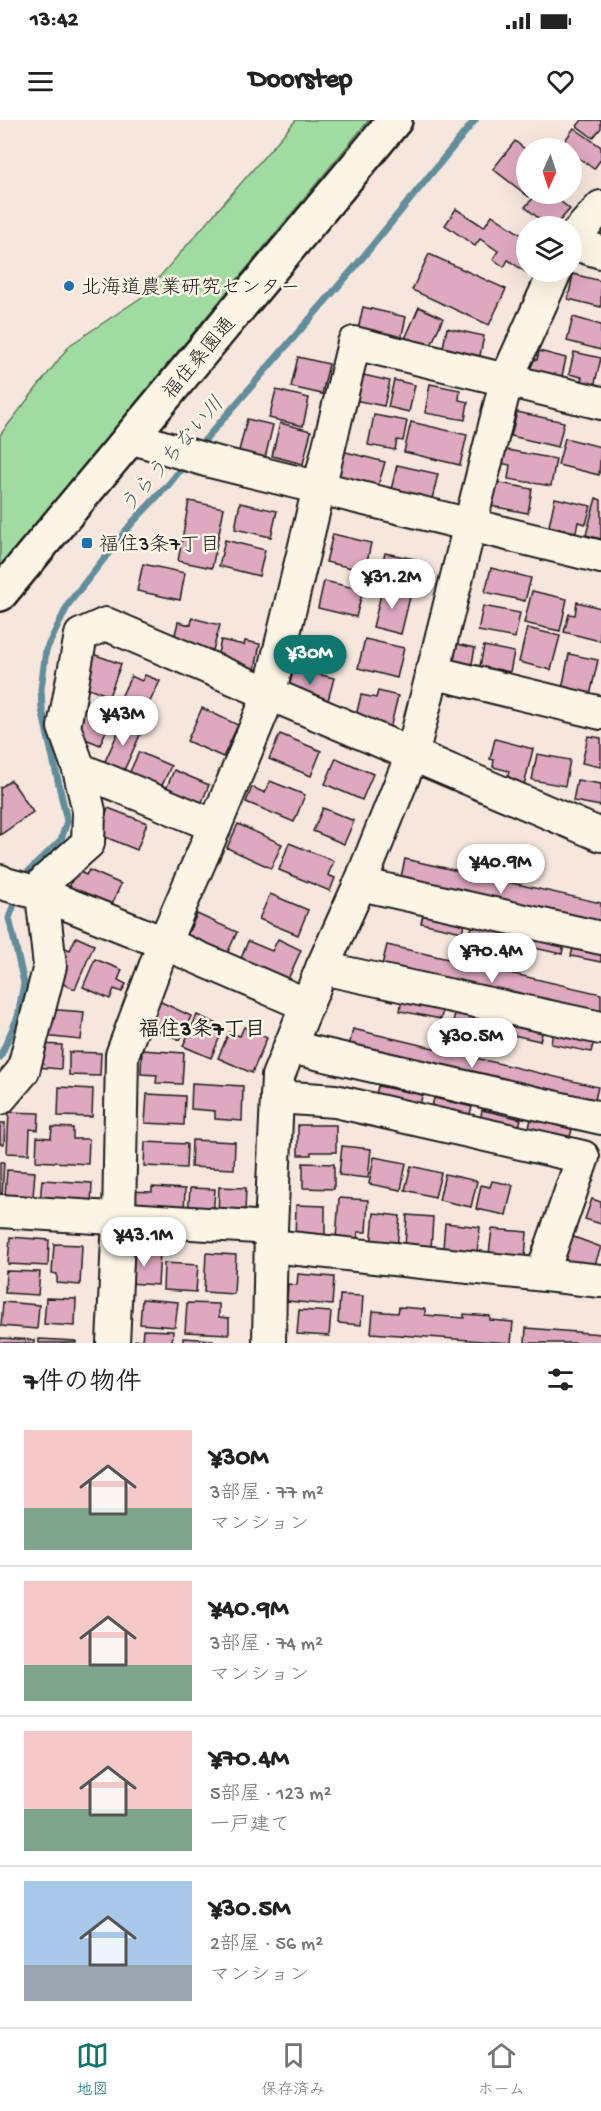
<!DOCTYPE html>
<html lang="ja">
<meta charset="utf-8">
<style>
body{margin:0;font-family:"Gochi Hand","Klee One",sans-serif;background:#f2f2f2;color:#222;height:100vh;display:flex;flex-direction:column;font-size:22px;white-space:nowrap}
*{box-sizing:border-box;margin:0}
p{font-size:20px;color:#767676}
.icon{flex:none;width:33px;height:33px;fill:none;stroke:currentColor;stroke-width:2;stroke-linecap:round;stroke-linejoin:round}
.map{position:relative;height:1223px;overflow:hidden}
.sheet{display:flex;flex-direction:column;background:#fff;flex:1}
.sheet>*{flex:none}
.needle{width:39px;rotate:183deg}
.fabs{position:absolute;left:516px;top:18px;display:grid;gap:12px}
.fabs a{display:grid;place-items:center;width:66px;height:66px;border-radius:50%;background:#fff;box-shadow:0 6px 24px #0002;font-size:30px}
.price{position:absolute;translate:-50% -51px;padding:0 14px;border-radius:21px;background:#fff;color:#222;font-size:20px;line-height:39px;filter:drop-shadow(0 2px 3px #0008)}
.price::after{content:'';position:absolute;left:50%;top:36px;width:18px;height:14px;margin-left:-9px;background:inherit;clip-path:polygon(0 0,100% 0,50% 100%)}
.price.selected{background:#0f766e;color:#fff}
ul{padding:0;list-style:none}
li{display:flex;align-items:center;gap:18px;height:150px;padding:0 24px}
li+li{border-top:2px solid #e0e0e0}
li span{display:grid;place-items:center;flex:none;width:168px;height:120px;border-radius:0px;color:#555}
li>.icon{margin-inline-start:auto}
span .icon{width:72px;height:72px;fill:#fffc;stroke-width:1}
li b{font-size:26px}
h2{display:flex;justify-content:space-between;align-items:center;height:72px;padding:0 24px;font-size:26px}
.status{display:flex;justify-content:space-between;align-items:center;height:42px;padding:0 30px;background:#fff;direction:ltr}
.status svg{height:16px;fill:currentColor}
header{display:flex;justify-content:space-between;align-items:center;height:78px;padding:0 24px;background:#fff;font-size:27px;font-weight:700}
.dock{display:flex;justify-content:space-around;align-items:center;height:84px;border-top:2px solid #e0e0e0;background:#fff;font-size:16px;color:#767676}
.dock a{display:grid;justify-items:center;gap:3px}
.dock .selected{color:#0f766e}
.map>svg:first-child{display:block}
.green{fill:#a0dca2;stroke:#5e7c5f;stroke-width:1.5}
.lines{fill:none;stroke-linecap:round;stroke-linejoin:round}
.stream{stroke:#628e9c;stroke-width:7}
.building{fill:#dea8bf;stroke:#1c1c1c;stroke-width:1.5}
.minor-casing{stroke:#1c1c1c;stroke-width:36}
.major-casing{stroke:#1c1c1c;stroke-width:38}
.minor{stroke:#fcf5e5;stroke-width:32}
.major{stroke:#fcf5e5;stroke-width:33}
.poi-dot{fill:#1f6fb2;stroke:#fcf5e5;stroke-width:2}
.labels{text-anchor:middle;stroke-width:5;stroke-linejoin:round;paint-order:stroke}
.poi-label{font-size:20px;fill:#1c1c1c;stroke:#fcf5e5;text-anchor:start}
.street-label{font-size:20px;fill:#1c1c1c;stroke:#fcf5e5}
.water-label{font-size:21px;font-style:italic;fill:#3f555c;stroke:#fcf5e5}
.neighbourhood-label{font-size:21px;font-weight:bold;fill:#1c1c1c;stroke:#fcf5e5}
</style>
<div class="status"><b>13:42</b><svg viewBox="0 0 49 12"><path d="M0 12V9h3v3zM5 12V6h3v6zM10 12V3h3v9zM15 12V0h3v12zM26 1h20v11H26zM47 4h2v5h-2z"/></svg></div>
<header><svg class="icon" aria-label="menu" viewBox="0 0 24 24"><path d="M4 6h16M4 12h16M4 18h16"/></svg>Doorstep<svg class="icon" aria-label="heart" viewBox="0 0 24 24"><path d="M12 20l-8-8c-3-5 5-10 8-4 3-6 11-1 8 4z"/></svg></header>
<div class="map">
<svg width="601" height="1223" viewBox="0 0 601 1223">
<rect width="100%" height="100%" fill="#f6e6dd"/>
<filter id="ink" filterUnits="userSpaceOnUse"><feTurbulence type="fractalNoise" baseFrequency=".0167" numOctaves="2"/><feDisplacementMap in="SourceGraphic" scale="12" xChannelSelector="R" yChannelSelector="G"/><feConvolveMatrix kernelMatrix="1 2 1 2 8 2 1 2 1" color-interpolation-filters="sRGB"/></filter>
<g filter="url(#ink)">
<!-- green -->
<polygon class="green" points="296,0 369,0 0,447 0,315 70,225 142,177"/>
<g class="lines">
<!-- stream -->
<g class="stream">
<polyline points="198,328 354,148 475,0"/>
<polyline points="23,760 24,756 61,720 67,701 42,589 41,569 46,530 69,483 132,403 169,364 185,344"/>
<polyline points="0,937 18,897 24,863 9,798 17,776"/>
</g>
</g>
<!-- building -->
<g class="building">
<polygon points="582,0 601,0 601,8 593,18 577,6"/>
<polygon points="574,8 601,27 601,39 594,49 572,33 572,28 565,28 561,26"/>
<polygon points="515,21 526,30 526,74 531,74 529,77 493,49"/>
<polygon points="537,74 551,74 570,89 555,106 548,106 525,87"/>
<polygon points="456,89 484,107 492,95 526,118 527,153 508,140 504,147 493,139 498,131 480,119 475,126 445,105"/>
<polygon points="429,134 506,169 489,205 412,170"/>
<polygon points="573,154 601,161 601,187 568,179"/>
<polygon points="363,187 406,197 400,224 357,214"/>
<polygon points="419,187 443,198 429,230 405,219"/>
<polygon points="573,197 601,205 601,230 567,221"/>
<polygon points="447,208 484,216 478,245 441,237"/>
<polygon points="539,231 566,238 560,265 525,257 530,238 537,240"/>
<polygon points="574,232 601,238 593,271 580,267 582,257 569,254"/>
<polygon points="298,237 329,244 322,274 291,267"/>
<polygon points="359,254 390,261 384,286 354,280"/>
<polygon points="394,260 415,265 409,292 388,287"/>
<polygon points="430,264 460,270 459,280 468,282 465,300 425,293"/>
<polygon points="276,270 309,278 303,306 269,298"/>
<polygon points="517,292 564,302 558,327 511,316"/>
<polygon points="374,295 407,301 403,321 397,320 395,330 368,325"/>
<polygon points="247,299 273,305 264,342 238,335"/>
<polygon points="411,302 467,315 460,345 404,332"/>
<polygon points="280,303 311,311 303,344 272,336"/>
<polygon points="565,318 601,327 599,355 558,345"/>
<polygon points="502,329 556,339 551,366 508,359 510,345 500,343"/>
<polygon points="338,330 385,342 378,366 332,355"/>
<polygon points="397,345 438,354 432,379 391,370"/>
<polygon points="495,362 532,369 528,393 490,386"/>
<polygon points="555,378 591,386 586,404 578,402 576,412 549,406"/>
<polygon points="596,378 601,380 601,419 586,415"/>
<polygon points="189,381 224,388 212,448 178,441"/>
<polygon points="240,383 277,391 271,417 235,409"/>
<polygon points="333,414 371,423 365,451 326,442"/>
<polygon points="225,420 265,430 259,456 219,446"/>
<polygon points="385,433 415,439 413,446 429,450 425,465 379,455"/>
<polygon points="143,444 185,453 180,480 137,471"/>
<polygon points="491,448 531,458 525,481 485,472"/>
<polygon points="324,461 363,470 356,497 318,488"/>
<polygon points="383,466 411,473 401,514 373,507"/>
<polygon points="532,471 567,479 560,511 524,503"/>
<polygon points="577,482 601,488 600,521 564,512 569,494 575,495"/>
<polygon points="483,486 520,493 515,518 478,511"/>
<polygon points="192,498 220,505 213,530 204,528 203,534 172,527 178,502 191,505"/>
<polygon points="527,508 560,516 551,550 519,542"/>
<polygon points="365,519 404,528 397,558 358,548"/>
<polygon points="221,520 244,525 245,521 260,524 254,554 215,546"/>
<polygon points="457,524 475,528 470,554 452,550"/>
<polygon points="484,526 514,532 510,552 496,549 495,555 479,551"/>
<polygon points="90,533 121,544 109,576 84,566"/>
<polygon points="569,534 598,540 589,580 561,574"/>
<polygon points="294,548 334,558 327,584 287,574"/>
<polygon points="145,555 160,561 141,600 116,588 131,556 142,561"/>
<polygon points="378,571 398,576 390,609 355,600 361,575 376,578"/>
<polygon points="83,587 111,599 100,625 71,613"/>
<polygon points="202,588 238,605 223,637 187,621"/>
<polygon points="125,597 144,606 121,657 102,648"/>
<polygon points="280,614 321,631 311,656 269,639"/>
<polygon points="588,616 601,618 601,647 582,643"/>
<polygon points="495,619 533,629 522,673 505,669 509,651 493,647 494,640 490,639"/>
<polygon points="139,632 171,646 159,672 127,658"/>
<polygon points="537,634 570,640 565,666 532,660"/>
<polygon points="336,638 373,654 362,680 325,664"/>
<polygon points="174,650 209,665 199,689 164,674"/>
<polygon points="11,660 33,692 0,715 0,668"/>
<polygon points="577,660 601,664 601,686 573,681"/>
<polygon points="270,661 305,675 294,702 246,682 252,667 265,673"/>
<polygon points="108,688 147,703 137,730 98,714"/>
<polygon points="323,688 354,701 344,724 313,711"/>
<polygon points="238,704 282,724 271,748 227,728"/>
<polygon points="289,723 334,741 328,755 335,758 330,771 279,750"/>
<polygon points="405,739 601,783 601,811 399,766"/>
<polygon points="76,750 86,755 89,750 121,764 108,793 79,772 69,768"/>
<polygon points="270,774 308,790 298,815 259,799"/>
<polygon points="424,791 465,800 462,812 421,803"/>
<polygon points="197,794 237,812 226,836 186,818"/>
<polygon points="473,802 512,811 510,823 470,814"/>
<polygon points="523,815 564,823 562,834 521,825"/>
<polygon points="76,817 94,825 75,869 49,858 63,827 70,830"/>
<polygon points="278,819 301,830 285,866 238,846 248,821 272,831"/>
<polygon points="574,824 601,830 601,842 571,836"/>
<polygon points="387,825 601,874 601,903 380,853"/>
<polygon points="95,839 122,850 118,860 126,864 122,872 114,869 110,879 83,867"/>
<polygon points="402,879 443,888 441,899 400,891"/>
<polygon points="159,881 191,896 180,920 148,906"/>
<polygon points="46,889 84,892 81,920 43,916"/>
<polygon points="455,893 493,901 491,911 453,902"/>
<polygon points="197,895 224,907 211,938 183,926"/>
<polygon points="503,901 543,910 540,921 500,912"/>
<polygon points="244,907 267,918 252,953 218,938 229,912 240,916"/>
<polygon points="353,909 598,967 593,988 348,931"/>
<polygon points="553,912 594,921 591,932 551,924"/>
<polygon points="37,924 62,925 61,949 36,947"/>
<polygon points="142,930 184,933 182,964 156,963 157,955 141,954"/>
<polygon points="69,932 101,933 100,956 69,955"/>
<polygon points="192,963 243,966 242,1001 215,999 215,991 191,989"/>
<polygon points="378,966 422,975 420,987 375,979"/>
<polygon points="59,967 93,969 92,997 58,996"/>
<polygon points="147,974 185,976 184,1005 145,1003"/>
<polygon points="434,978 472,987 468,1000 431,991"/>
<polygon points="482,990 521,999 518,1010 480,1002"/>
<polygon points="9,992 39,993 38,1010 30,1009 29,1034 7,1033"/>
<polygon points="531,999 572,1009 569,1021 528,1012"/>
<polygon points="0,1003 5,1003 4,1024 0,1024"/>
<polygon points="298,1005 336,1005 336,1032 311,1032 311,1035 298,1035"/>
<polygon points="52,1007 73,1008 73,1019 89,1019 88,1044 36,1041 37,1017 51,1018"/>
<polygon points="192,1020 235,1022 234,1049 191,1047"/>
<polygon points="145,1022 187,1024 186,1048 144,1046"/>
<polygon points="342,1026 371,1029 368,1058 339,1055"/>
<polygon points="374,1037 406,1043 401,1070 369,1064"/>
<polygon points="0,1042 4,1042 2,1077 0,1077"/>
<polygon points="303,1043 334,1044 334,1069 303,1068"/>
<polygon points="411,1046 441,1053 435,1077 405,1070"/>
<polygon points="7,1050 35,1052 33,1077 5,1075"/>
<polygon points="445,1054 477,1061 471,1087 439,1080"/>
<polygon points="42,1060 92,1063 91,1086 40,1082"/>
<polygon points="492,1061 513,1065 506,1095 476,1089 481,1065 490,1067"/>
<polygon points="152,1067 185,1069 184,1093 129,1090 130,1071 152,1072"/>
<polygon points="219,1067 246,1068 245,1092 218,1097"/>
<polygon points="190,1068 215,1069 213,1097 188,1096"/>
<polygon points="339,1078 368,1080 366,1112 358,1112 357,1120 336,1118"/>
<polygon points="592,1079 601,1082 601,1104 585,1099"/>
<polygon points="296,1085 325,1086 325,1121 295,1120"/>
<polygon points="374,1093 400,1096 397,1128 371,1126"/>
<polygon points="407,1095 433,1097 431,1129 405,1127"/>
<polygon points="445,1103 480,1107 477,1132 443,1128"/>
<polygon points="492,1109 527,1112 525,1137 489,1134"/>
<polygon points="571,1116 601,1127 593,1150 562,1139"/>
<polygon points="10,1117 49,1120 48,1146 8,1144"/>
<polygon points="54,1124 82,1125 80,1165 57,1163 57,1154 52,1153"/>
<polygon points="130,1130 160,1132 158,1165 128,1163"/>
<polygon points="206,1133 236,1135 234,1174 204,1172"/>
<polygon points="164,1143 198,1145 196,1172 163,1170"/>
<polygon points="6,1151 40,1152 38,1175 5,1173"/>
<polygon points="298,1154 334,1157 332,1185 287,1181 288,1164 297,1165"/>
<polygon points="340,1175 363,1176 361,1205 338,1203"/>
<polygon points="46,1178 76,1179 75,1206 44,1204"/>
<polygon points="142,1179 178,1182 175,1207 140,1204"/>
<polygon points="3,1182 39,1185 37,1209 1,1206"/>
<polygon points="187,1183 219,1184 219,1197 229,1198 229,1214 185,1212"/>
<polygon points="399,1187 425,1189 425,1195 464,1198 464,1194 490,1196 490,1200 513,1202 511,1223 371,1213 373,1191 398,1193"/>
<polygon points="299,1190 331,1192 329,1216 297,1214"/>
<polygon points="526,1208 601,1214 601,1223 525,1223"/>
<polygon points="143,1210 173,1211 172,1223 135,1223 135,1220 142,1221"/>
<polygon points="0,1218 34,1220 34,1223 0,1223"/>
<polygon points="183,1218 213,1220 212,1223 183,1223"/>
<polygon points="39,1219 76,1221 76,1223 39,1223"/>
</g>
<g class="lines">
<defs>
<g id="minor">
<polyline points="572,119 601,87"/>
<polyline points="572,123 601,132"/>
<polyline points="130,317 206,340 601,437"/>
<polyline points="432,552 601,593"/>
<polyline points="79,649 215,706"/>
<polyline points="0,761 5,764 42,774 164,823 307,885"/>
<polyline points="360,764 601,818"/>
<polyline points="322,848 601,908"/>
<polyline points="290,927 601,998"/>
<polyline points="277,977 335,981 583,1037 542,1154"/>
<polyline points="0,978 23,951 50,846 42,774 45,761 88,723 89,691 79,649 64,607 81,515 106,504 601,715"/>
<polyline points="0,1091 271,1108"/>
<polyline points="271,1126 601,1161"/>
<polyline points="113,1223 119,1099 122,935 164,823 215,706 269,575 354,223 601,283"/>
<polyline points="269,1223 271,1108 278,956 322,848 360,764 412,635 507,258 555,152"/>
</g>
<polyline id="major" points="0,474 395,0"/>
</defs>
<!-- minor casing -->
<use href="#minor" class="minor-casing"/>
<!-- major casing -->
<use href="#major" class="major-casing"/>
<!-- minor -->
<use href="#minor" class="minor"/>
<!-- major -->
<use href="#major" class="major"/>
</g>
</g>
<!-- markers -->
<g class="poi-dot">
<circle cx="69" cy="166" r="6"/>
<rect x="81" y="417" width="12" height="12" rx="3"/>
</g>
<g class="labels">
<!-- poi labels -->
<g class="poi-label">
<text x="81" y="173">北海道農業研究センター</text>
<text x="99" y="430">福住3条7丁目</text>
</g>
<!-- street labels -->
<g class="street-label">
<text transform="translate(198 237) rotate(-50)" y="7">福住桑園通</text>
</g>
<!-- water labels -->
<g class="water-label">
<text transform="translate(171 334) rotate(-49)" y="7">うらうちない川</text>
</g>
<!-- neighbourhood labels -->
<g class="neighbourhood-label">
<text x="202" y="915">福住3条7丁目</text>
</g>
</g>
</svg>
<div class="fabs">
<a><svg class="needle" viewBox="-14 -14 28 28"><path d="M0-13l5 13h-10z" fill="#e53935"/><path d="M0 13l5-13h-10z" fill="#767676"/></svg></a>
<a><svg class="icon" aria-label="layers" viewBox="0 0 24 24"><path d="M12 4l9 5-9 5-9-5zM3 14l9 5 9-5"/></svg></a>
</div>
<b class="price" style="left:392px;top:490px">¥31.2M</b>
<b class="price selected" style="left:310px;top:566px">¥30M</b>
<b class="price" style="left:123px;top:627px">¥43M</b>
<b class="price" style="left:501px;top:775px">¥40.9M</b>
<b class="price" style="left:492px;top:864px">¥70.4M</b>
<b class="price" style="left:472px;top:949px">¥30.5M</b>
<b class="price" style="left:144px;top:1148px">¥43.1M</b>
</div>
<section class="sheet">
<h2>7件の物件<svg class="icon" aria-label="filters" viewBox="0 0 24 24"><path d="M4 7h16M4 17h16"/><circle cx="9" cy="7" r="2"/><circle cx="15" cy="17" r="2"/></svg></h2>
<ul>
<li><span style="background:linear-gradient(#f6c9c9 65%,#7fa58c 0)"><svg class="icon" aria-label="home" viewBox="0 0 24 24"><path d="M3 11l9-7 9 7M6 9v11h12V9"/></svg></span><div><b>¥30M</b><p>3部屋 · 77 m²</p><p>マンション</p></div></li>
<li><span style="background:linear-gradient(#f6c9c9 70%,#7fa58c 0)"><svg class="icon" aria-label="home" viewBox="0 0 24 24"><path d="M3 11l9-7 9 7M6 9v11h12V9"/></svg></span><div><b>¥40.9M</b><p>3部屋 · 74 m²</p><p>マンション</p></div></li>
<li><span style="background:linear-gradient(#f6c9c9 65%,#7fa58c 0)"><svg class="icon" aria-label="home" viewBox="0 0 24 24"><path d="M3 11l9-7 9 7M6 9v11h12V9"/></svg></span><div><b>¥70.4M</b><p>5部屋 · 123 m²</p><p>一戸建て</p></div></li>
<li><span style="background:linear-gradient(#a9c7e8 70%,#9aa5b1 0)"><svg class="icon" aria-label="home" viewBox="0 0 24 24"><path d="M3 11l9-7 9 7M6 9v11h12V9"/></svg></span><div><b>¥30.5M</b><p>2部屋 · 56 m²</p><p>マンション</p></div></li>
</ul>
</section>
<nav class="dock">
<a class="selected"><svg class="icon" aria-label="map" viewBox="0 0 24 24"><path d="M3 6l6-2 6 2 6-2v14l-6 2-6-2-6 2zM9 4v14M15 6v14"/></svg>地図</a>
<a><svg class="icon" aria-label="saved" viewBox="0 0 24 24"><path d="M7 4h10v16l-5-4-5 4z"/></svg>保存済み</a>
<a><svg class="icon" aria-label="home" viewBox="0 0 24 24"><path d="M3 11l9-7 9 7M6 9v11h12V9"/></svg>ホーム</a>
</nav>
